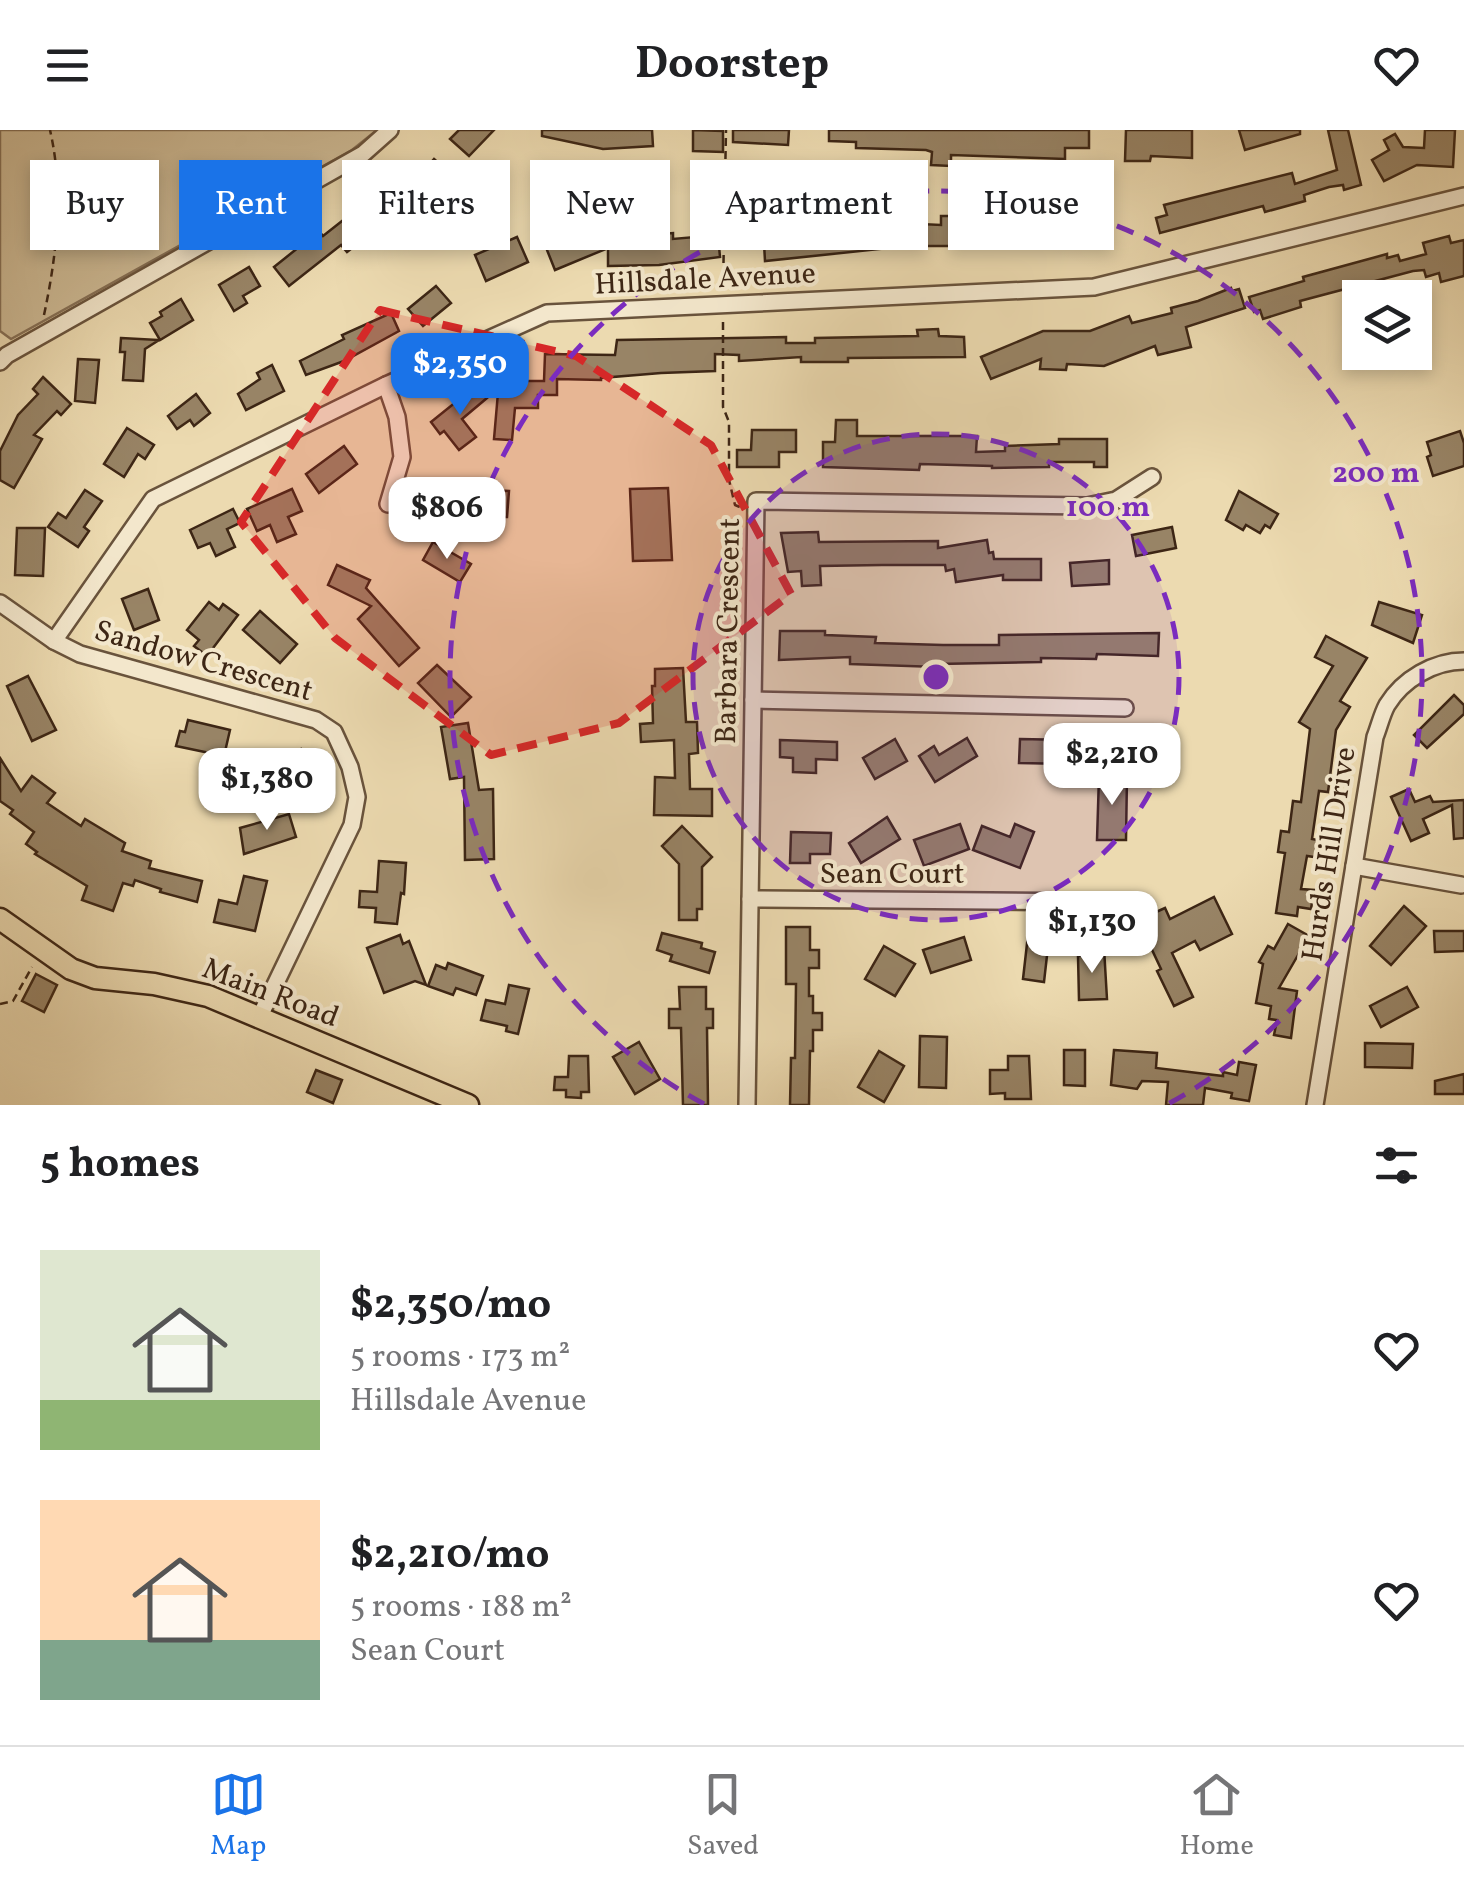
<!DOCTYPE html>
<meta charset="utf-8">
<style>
body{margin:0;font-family:Vollkorn,serif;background:#f2f2f2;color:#202124;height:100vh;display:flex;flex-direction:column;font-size:38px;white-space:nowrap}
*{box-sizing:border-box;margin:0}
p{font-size:32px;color:#757577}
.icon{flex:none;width:55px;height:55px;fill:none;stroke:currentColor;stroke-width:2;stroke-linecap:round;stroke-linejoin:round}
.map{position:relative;height:975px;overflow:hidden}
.side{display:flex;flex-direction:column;background:#fff;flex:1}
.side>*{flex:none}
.banner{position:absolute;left:30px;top:30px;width:1405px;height:90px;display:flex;gap:20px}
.fabs{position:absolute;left:1342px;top:150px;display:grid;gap:20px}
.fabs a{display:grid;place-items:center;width:90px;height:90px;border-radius:0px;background:#fff;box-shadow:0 5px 15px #0003;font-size:50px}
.price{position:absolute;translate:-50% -85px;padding:0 22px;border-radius:20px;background:#fff;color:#222;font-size:32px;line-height:65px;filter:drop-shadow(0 2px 5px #0008)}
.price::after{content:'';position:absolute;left:50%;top:60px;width:30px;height:22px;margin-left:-15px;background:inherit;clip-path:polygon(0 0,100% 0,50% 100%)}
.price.selected{background:#1a73e8;color:#fff}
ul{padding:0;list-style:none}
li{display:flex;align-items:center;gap:30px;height:250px;padding:0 40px}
li span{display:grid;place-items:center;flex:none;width:280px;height:200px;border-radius:0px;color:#555}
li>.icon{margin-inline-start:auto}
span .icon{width:120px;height:120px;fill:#fffc;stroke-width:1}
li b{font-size:42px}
h2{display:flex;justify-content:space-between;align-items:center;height:120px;padding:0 40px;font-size:42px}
.pill{padding:0 35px;border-radius:0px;background:#fff;box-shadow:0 5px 15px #0003;font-size:35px;line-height:90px}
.pill.selected{background:#1a73e8;color:#fff}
header{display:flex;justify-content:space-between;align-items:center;height:130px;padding:0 40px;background:#fff;font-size:45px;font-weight:700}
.tabs{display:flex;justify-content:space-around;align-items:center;height:140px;border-top:2px solid #e0e0e0;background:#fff;font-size:28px;color:#757577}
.tabs a{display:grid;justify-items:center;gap:5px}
.tabs .selected{color:#1a73e8}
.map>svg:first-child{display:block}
.green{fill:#cebb96;stroke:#867056;stroke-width:2.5}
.building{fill:#988466;stroke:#3d2615;stroke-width:2.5}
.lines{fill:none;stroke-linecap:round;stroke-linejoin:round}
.minor-casing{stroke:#69533c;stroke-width:20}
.major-casing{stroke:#3d2615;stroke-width:25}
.path{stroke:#3d2615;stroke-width:2.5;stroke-dasharray:8 5;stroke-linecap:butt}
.minor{stroke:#f3e7cc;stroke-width:15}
.major{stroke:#ecdab0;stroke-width:20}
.marked{fill:#d62828;fill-opacity:0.2;stroke:#d62828;stroke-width:8;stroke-dasharray:20 12;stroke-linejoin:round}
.ring{fill:none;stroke:#7b2cbf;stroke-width:5;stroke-dasharray:18 12}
.labels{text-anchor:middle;stroke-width:8;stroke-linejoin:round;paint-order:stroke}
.street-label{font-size:30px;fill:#3d2615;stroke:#f3e7cc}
.centre{fill:#7b2cbf;stroke:#f3e7cc;stroke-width:5}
.ring-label{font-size:30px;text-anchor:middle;font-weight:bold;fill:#7b2cbf;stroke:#f3e7cc;stroke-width:8;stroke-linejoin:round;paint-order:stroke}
</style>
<header><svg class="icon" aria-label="menu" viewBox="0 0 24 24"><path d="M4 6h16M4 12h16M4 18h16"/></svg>Doorstep<svg class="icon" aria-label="heart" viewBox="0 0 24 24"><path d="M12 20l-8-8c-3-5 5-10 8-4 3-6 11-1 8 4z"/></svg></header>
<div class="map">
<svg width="1464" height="975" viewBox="0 0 1464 975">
<rect width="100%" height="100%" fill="#ecdab0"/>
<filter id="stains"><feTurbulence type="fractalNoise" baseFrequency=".002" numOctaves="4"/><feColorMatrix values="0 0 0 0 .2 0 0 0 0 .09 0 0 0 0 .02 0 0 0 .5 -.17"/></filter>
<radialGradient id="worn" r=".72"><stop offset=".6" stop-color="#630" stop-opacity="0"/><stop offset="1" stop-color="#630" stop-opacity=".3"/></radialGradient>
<!-- green -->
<polygon class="green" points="0,0 377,0 352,20 11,209 0,201"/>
<!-- building -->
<g class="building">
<polygon points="459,0 494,0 469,26 450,9"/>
<polygon points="542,0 652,0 653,16 603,19 542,6"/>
<polygon points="693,0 723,1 723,22 693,21"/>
<polygon points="733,0 789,0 788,15 733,12"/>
<polygon points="829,0 1089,0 1089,18 1065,18 1065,29 951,25 951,36 931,35 932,22 926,20 856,18 856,12 829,11"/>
<polygon points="1126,0 1192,0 1192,28 1151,26 1150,31 1125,31"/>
<polygon points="1239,0 1300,0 1300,4 1245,20"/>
<polygon points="1328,0 1348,0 1361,55 1344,60 1343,55 1329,57 1304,65 1305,71 1265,82 1263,76 1160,103 1156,88 1167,85 1164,75 1292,43 1295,54 1337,40"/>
<polygon points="1425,0 1455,0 1453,37 1417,35 1384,51 1372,30 1389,20 1384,10 1395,4 1403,17 1424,18"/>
<polygon points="434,29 454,47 426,77 423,74 408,91 392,76 418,42 420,45"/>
<polygon points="375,65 392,87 347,122 341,115 289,156 274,137 319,101 323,106"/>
<polygon points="941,86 965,86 965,96 992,96 992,91 1049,92 1049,89 1097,87 1096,115 1034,112 1008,116 921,116 921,94 941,95"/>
<polygon points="896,89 899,117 765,131 763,96 785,95 786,105 872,98 871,91"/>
<polygon points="590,97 592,102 628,101 628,115 661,114 660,104 673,103 673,109 718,105 720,127 659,135 608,136 608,118 555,140 545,115"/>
<polygon points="1449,106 1451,113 1464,110 1464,146 1441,152 1439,143 1426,147 1424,140 1413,141 1300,171 1301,177 1263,189 1260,180 1254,182 1249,167 1304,151 1303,147 1387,124 1387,128 1398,125 1400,131 1426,124 1423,113"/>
<polygon points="517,107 528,132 486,151 475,125"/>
<polygon points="249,137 260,156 243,166 247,173 234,181 219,155"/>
<polygon points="436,156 451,173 423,196 408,179"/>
<polygon points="1231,158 1232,161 1239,159 1245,178 1186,197 1191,217 1158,225 1155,216 1104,236 1067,234 1066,240 1040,239 1041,229 991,249 981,227 1043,201 1090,201 1129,186 1132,193 1172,183 1171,178 1198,171"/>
<polygon points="181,169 193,190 160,210 150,193 162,186 160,182"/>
<polygon points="391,183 399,201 344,231 306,245 300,231 344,209 342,205"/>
<polygon points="938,199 939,206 964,207 965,227 848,228 848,232 801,232 801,227 739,231 739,225 715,224 715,241 661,243 601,248 601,250 557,249 557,265 538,265 538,278 515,278 512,310 494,309 499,251 544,251 545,224 615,225 617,210 786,207 786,213 815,213 815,208 918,206 917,200"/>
<polygon points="121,208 159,210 145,219 143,251 123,250 125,222 120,222"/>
<polygon points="78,229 99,230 95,273 75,271"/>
<polygon points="272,235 284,261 246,280 238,264 260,249 257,243"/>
<polygon points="43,247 71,274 61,285 57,281 34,305 42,309 14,358 0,350 0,321 18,285 38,264 33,259"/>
<polygon points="477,255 487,268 462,289 476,307 459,320 444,301 440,304 431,292"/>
<polygon points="196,264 210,283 194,296 190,290 177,299 168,286"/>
<polygon points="836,290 857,290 857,306 977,306 976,322 1005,321 1005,316 1059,314 1059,309 1107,309 1107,337 1094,337 1094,332 1049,332 1049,337 992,338 992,336 920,334 919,340 823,337 823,312 835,312"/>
<polygon points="127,298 154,315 145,329 138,324 124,347 104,334"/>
<polygon points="752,300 796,300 796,322 779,322 779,337 737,337 737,320 751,320"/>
<polygon points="1460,301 1464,313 1464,336 1433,346 1427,327 1431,325 1427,312"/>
<polygon points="344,316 357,334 319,363 306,344"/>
<polygon points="448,358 509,361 507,387 495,387 494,400 467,398 466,408 440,406 442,376 447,376"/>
<polygon points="668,358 672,430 633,431 630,359"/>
<polygon points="292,359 302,381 288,387 296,404 277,412 270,395 257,401 247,379"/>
<polygon points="85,360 102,371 84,397 89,401 78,417 48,397 58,383 66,388"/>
<polygon points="1239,361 1278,384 1270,398 1265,395 1260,403 1246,395 1243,400 1226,390"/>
<polygon points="233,379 240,393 227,399 235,417 216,426 210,413 198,418 190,400"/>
<polygon points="1172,397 1176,418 1136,426 1132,405"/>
<polygon points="17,398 45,398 43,446 15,445"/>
<polygon points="818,402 819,412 938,411 938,418 987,410 989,423 993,422 994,429 1041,429 1041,450 1003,450 1003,445 956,452 954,439 946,441 945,435 882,435 820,436 821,455 802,456 801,441 788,442 781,403"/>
<polygon points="433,412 471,434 460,452 423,430"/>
<polygon points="1109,430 1109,454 1072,456 1070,433"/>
<polygon points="337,435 370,450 366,458 419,518 399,536 358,489 371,476 328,455"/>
<polygon points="148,459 159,490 134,500 122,469"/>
<polygon points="209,472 219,480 223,474 238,485 207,526 194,516 199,510 187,500"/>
<polygon points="1379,472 1422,485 1413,513 1372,495"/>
<polygon points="260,481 297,514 280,533 243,500"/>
<polygon points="780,501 825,501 825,505 876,507 875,513 943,515 999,515 999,505 1159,503 1158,526 1097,524 1096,529 1041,528 1041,532 937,534 937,537 850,534 850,527 779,530"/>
<polygon points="1326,506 1367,528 1340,571 1350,577 1336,600 1328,662 1319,661 1312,709 1323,711 1321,728 1307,726 1301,759 1314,760 1311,779 1298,777 1297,786 1276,783 1285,723 1278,722 1281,701 1289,702 1293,671 1301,672 1310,599 1299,592 1333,536 1315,527"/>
<polygon points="437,535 471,567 451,587 418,553"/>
<polygon points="683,538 686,592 697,592 698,623 689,624 690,659 712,659 712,686 654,685 655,647 675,648 674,610 641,612 640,594 653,593 652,556 655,556 655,539"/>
<polygon points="28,546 56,600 32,611 7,556"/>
<polygon points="1454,565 1464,575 1464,584 1427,618 1414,605"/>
<polygon points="188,590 230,600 224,626 176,616 180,601 185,602"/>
<polygon points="468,593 479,660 493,659 494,729 465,730 464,647 450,649 441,597"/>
<polygon points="967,608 977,626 935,652 919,626 934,616 939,625"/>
<polygon points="895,609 907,631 875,649 863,628"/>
<polygon points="1020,609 1069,610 1069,634 1019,633"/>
<polygon points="780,610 837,612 837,630 816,629 816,643 793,642 793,628 780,627"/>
<polygon points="301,619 307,643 264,654 262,649 251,652 250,648 246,649 242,634"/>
<polygon points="0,628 21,661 32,646 55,663 47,673 81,696 85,689 125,713 122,721 151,731 149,738 202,751 197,772 160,762 161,759 135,750 133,756 123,753 113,781 82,770 87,756 35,724 37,722 26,714 34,702 10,684 13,680 0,671"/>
<polygon points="1099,646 1127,646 1126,710 1097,710"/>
<polygon points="1409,659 1415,672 1430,666 1433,672 1464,670 1464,708 1454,709 1452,675 1423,689 1429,703 1411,711 1391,667"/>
<polygon points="289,684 296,707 244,724 240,698"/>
<polygon points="887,687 900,709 861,733 849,713"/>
<polygon points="960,694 969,719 924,736 914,710"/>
<polygon points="1015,694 1034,702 1020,738 973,720 982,696 1010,707"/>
<polygon points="682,696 712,727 702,737 702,779 697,779 697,790 679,790 679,734 662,716"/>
<polygon points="791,702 831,703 830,724 810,724 810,733 790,733"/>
<polygon points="379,731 406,733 404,764 401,763 397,794 375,792 376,778 359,777 360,761 377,762"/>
<polygon points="244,746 267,751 255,801 214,792 219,770 237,774"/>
<polygon points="1214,767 1232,804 1200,820 1195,811 1172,823 1193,867 1174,876 1157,841 1161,839 1138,790 1165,778 1170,789"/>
<polygon points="1404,776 1426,796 1391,835 1370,816"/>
<polygon points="1288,794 1309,806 1279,858 1297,861 1291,908 1274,905 1277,890 1269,889 1271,876 1256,873 1263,834 1259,832 1268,816 1274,819"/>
<polygon points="786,797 810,797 810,820 819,820 819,838 809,838 809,866 813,866 813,883 822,883 822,900 813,900 813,921 810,921 809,975 790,975 791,928 795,928 796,854 786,854"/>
<polygon points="1434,801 1464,801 1464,821 1435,822"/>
<polygon points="662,803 702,813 701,818 715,822 709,843 670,831 672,825 657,820"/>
<polygon points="400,805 403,814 409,811 426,855 415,851 384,863 367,818"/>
<polygon points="1028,805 1049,808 1044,852 1023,849"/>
<polygon points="964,807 971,830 931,843 923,820"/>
<polygon points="884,816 915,834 895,866 865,849"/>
<polygon points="1104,818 1107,869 1079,870 1078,826 1092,825 1091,819"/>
<polygon points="448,833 483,846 476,865 456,858 453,865 428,856 436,835 446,839"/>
<polygon points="36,844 57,855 44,882 22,871"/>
<polygon points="509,855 529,859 518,904 506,901 507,896 481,890 486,870 505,874"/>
<polygon points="679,857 706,857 706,879 713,879 713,898 707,898 708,975 683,975 681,898 669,898 669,879 680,879"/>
<polygon points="1407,857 1418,877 1381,897 1370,876"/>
<polygon points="920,906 947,907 946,958 919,957"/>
<polygon points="639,912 660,949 635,964 613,927"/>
<polygon points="1365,913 1413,914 1412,938 1365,937"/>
<polygon points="1064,920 1085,920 1085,956 1064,955"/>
<polygon points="1114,920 1157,923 1156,938 1223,946 1223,942 1237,945 1239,932 1256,935 1249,971 1231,968 1232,963 1205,958 1203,975 1166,975 1168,952 1142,951 1137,959 1111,955"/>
<polygon points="879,921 904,936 884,972 858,957"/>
<polygon points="569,926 588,926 589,962 581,962 581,968 566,967 566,960 554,960 555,947 568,947"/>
<polygon points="1008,926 1029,926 1031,969 1005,969 1005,963 990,964 990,940 1008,940"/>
<polygon points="316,940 342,950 333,973 307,962"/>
<polygon points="1464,944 1464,964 1435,964 1435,951"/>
</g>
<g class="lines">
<defs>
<g id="minor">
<polyline points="0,232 7,225 363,24 390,0"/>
<polyline points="386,255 397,287 402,327 388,374"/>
<polyline points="0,473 54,511 80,524 316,590 334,602 350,637 357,667 352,695 260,886"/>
<polyline points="54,511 153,369 386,255 547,183 1094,157 1464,66"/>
<polyline points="753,570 1125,578"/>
<polyline points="1354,736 1461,755"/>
<polyline points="750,769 1095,772"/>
<polyline points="747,975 756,371 1087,376 1116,370 1152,347"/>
<path d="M1315,975L1375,607C1379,597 1382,584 1387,575C1403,549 1434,531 1464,531"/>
</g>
<polyline id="major" points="0,789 71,839 95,848 154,854 208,866 468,975"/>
</defs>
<!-- minor casing -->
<use href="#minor" class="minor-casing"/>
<!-- major casing -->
<use href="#major" class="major-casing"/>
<!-- path -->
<g class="path">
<polyline points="723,159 726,0"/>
<path d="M44,185C57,124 64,61 50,0"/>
<polyline points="723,192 723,277 729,292 729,350 735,375 742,378"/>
<polyline points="0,874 13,871 32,837"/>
</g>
<!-- minor -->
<use href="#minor" class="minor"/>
<!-- major -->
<use href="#major" class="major"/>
</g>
<!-- marked area -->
<path class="marked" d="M380,180L576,226L711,315L791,464L619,593L491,625L335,508L241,392Z"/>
<!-- distance rings -->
<circle cx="936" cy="547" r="243" fill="#7b2cbf" fill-opacity=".12"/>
<g class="ring">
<circle cx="936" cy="547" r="243"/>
<path d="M704 974A486 486 0 1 1 1168 974"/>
</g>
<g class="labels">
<!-- street labels -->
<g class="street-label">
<text transform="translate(705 148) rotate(-3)" y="10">Hillsdale Avenue</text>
<text transform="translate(727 501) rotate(-89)" y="10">Barbara Crescent</text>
<text transform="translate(204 530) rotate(16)" y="10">Sandow Crescent</text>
<text transform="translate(1328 724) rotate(-81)" y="10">Hurds Hill Drive</text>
<text x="892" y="753">Sean Court</text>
<text transform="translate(271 862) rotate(21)" y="10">Main Road</text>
</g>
</g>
<circle cx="936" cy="547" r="15" class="centre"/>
<g class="ring-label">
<text x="1376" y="352">200 m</text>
<text x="1108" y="386">100 m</text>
</g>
<rect width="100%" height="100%" filter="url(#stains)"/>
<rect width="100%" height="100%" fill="url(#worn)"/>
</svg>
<div class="fabs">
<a><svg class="icon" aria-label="layers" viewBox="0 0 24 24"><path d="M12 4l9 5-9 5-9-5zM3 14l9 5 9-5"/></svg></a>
</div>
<b class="price selected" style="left:460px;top:288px">$2,350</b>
<b class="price" style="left:447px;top:432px">$806</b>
<b class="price" style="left:1112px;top:678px">$2,210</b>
<b class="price" style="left:267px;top:703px">$1,380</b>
<b class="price" style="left:1092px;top:846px">$1,130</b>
<div class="banner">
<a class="pill">Buy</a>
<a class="pill selected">Rent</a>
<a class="pill">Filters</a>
<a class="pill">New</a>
<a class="pill">Apartment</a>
<a class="pill">House</a>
</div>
</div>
<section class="side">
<h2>5 homes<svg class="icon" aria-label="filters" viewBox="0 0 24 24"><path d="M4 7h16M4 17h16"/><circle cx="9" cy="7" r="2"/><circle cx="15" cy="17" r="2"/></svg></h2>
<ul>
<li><span style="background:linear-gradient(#dfe7d0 75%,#8fb573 0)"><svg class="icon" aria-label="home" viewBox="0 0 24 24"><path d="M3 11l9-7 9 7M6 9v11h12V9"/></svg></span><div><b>$2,350/mo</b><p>5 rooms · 173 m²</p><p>Hillsdale Avenue</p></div><svg class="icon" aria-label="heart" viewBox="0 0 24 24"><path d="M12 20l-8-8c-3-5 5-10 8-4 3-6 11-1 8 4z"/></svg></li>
<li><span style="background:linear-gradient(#ffd9b3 70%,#7fa58c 0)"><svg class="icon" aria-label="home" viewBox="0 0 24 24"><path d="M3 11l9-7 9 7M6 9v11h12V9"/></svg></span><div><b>$2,210/mo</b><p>5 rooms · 188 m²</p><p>Sean Court</p></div><svg class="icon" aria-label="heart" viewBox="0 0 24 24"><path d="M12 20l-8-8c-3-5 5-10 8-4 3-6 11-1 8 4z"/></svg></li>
</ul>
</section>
<nav class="tabs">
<a class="selected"><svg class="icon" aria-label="map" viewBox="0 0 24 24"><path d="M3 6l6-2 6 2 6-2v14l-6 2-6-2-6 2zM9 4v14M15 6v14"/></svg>Map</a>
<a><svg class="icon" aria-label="saved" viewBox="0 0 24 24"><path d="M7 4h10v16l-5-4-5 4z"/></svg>Saved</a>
<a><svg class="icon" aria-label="home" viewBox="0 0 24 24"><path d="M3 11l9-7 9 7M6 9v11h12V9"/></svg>Home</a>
</nav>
